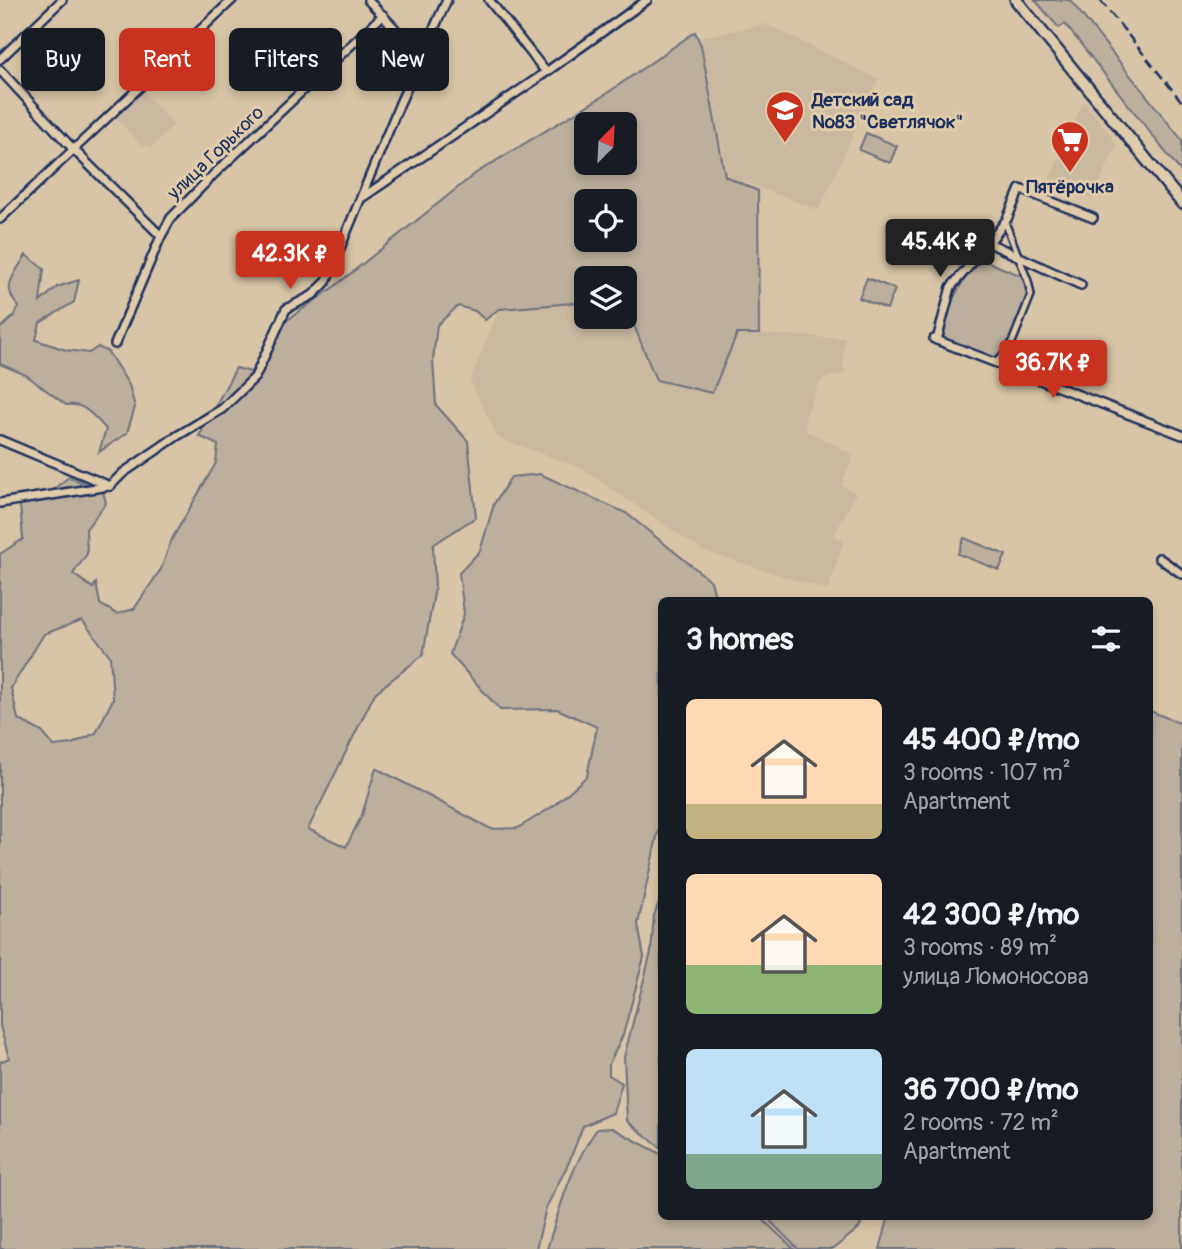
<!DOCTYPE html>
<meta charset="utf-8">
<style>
body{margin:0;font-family:Pangolin,sans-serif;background:#242831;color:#f1f3f6;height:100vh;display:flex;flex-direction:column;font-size:26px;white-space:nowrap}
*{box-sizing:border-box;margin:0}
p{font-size:23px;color:#9ea1a6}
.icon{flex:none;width:38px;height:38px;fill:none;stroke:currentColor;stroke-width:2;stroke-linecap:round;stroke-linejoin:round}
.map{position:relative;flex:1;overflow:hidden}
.drawer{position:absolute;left:658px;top:597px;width:495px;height:623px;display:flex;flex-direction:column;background:#171b24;border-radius:10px;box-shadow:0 4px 10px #0003}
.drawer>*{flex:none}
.banner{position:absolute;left:21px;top:28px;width:532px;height:63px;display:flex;gap:14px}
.needle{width:46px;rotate:24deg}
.controls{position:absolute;left:574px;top:112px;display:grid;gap:14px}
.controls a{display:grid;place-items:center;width:63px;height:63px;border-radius:10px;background:#171b24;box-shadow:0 4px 10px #0003;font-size:35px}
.price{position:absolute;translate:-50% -60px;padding:0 16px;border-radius:7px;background:#c8321e;color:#fff;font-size:23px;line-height:46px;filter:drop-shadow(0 2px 4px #0008)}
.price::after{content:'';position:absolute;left:50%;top:42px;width:21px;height:16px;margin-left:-10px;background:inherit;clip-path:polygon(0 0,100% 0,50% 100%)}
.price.selected{background:#222;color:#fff}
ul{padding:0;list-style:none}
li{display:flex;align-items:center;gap:21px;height:175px;padding:0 28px}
li span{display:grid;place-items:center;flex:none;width:196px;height:140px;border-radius:10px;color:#555}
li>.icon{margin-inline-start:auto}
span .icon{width:84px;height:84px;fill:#fffc;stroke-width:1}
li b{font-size:30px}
h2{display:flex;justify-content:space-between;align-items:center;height:84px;padding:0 28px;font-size:30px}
.pill{padding:0 24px;border-radius:10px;background:#171b24;box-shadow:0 4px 10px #0003;font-size:24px;line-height:63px}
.pill.selected{background:#c8321e;color:#fff}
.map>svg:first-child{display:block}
.built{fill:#c9b9a1}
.green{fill:#bcaf9d;stroke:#6c6f7e;stroke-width:2;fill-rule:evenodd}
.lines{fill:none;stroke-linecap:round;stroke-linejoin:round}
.pedestrian-casing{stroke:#1b2f5e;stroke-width:10}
.minor-casing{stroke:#1b2f5e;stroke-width:12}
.secondary-casing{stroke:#1b2f5e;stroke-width:15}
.pedestrian{stroke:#e0cbaa;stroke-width:5}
.minor{stroke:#e0cbaa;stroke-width:7}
.secondary{stroke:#e0cbaa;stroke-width:10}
.rail{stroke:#1b2f5e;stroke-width:2.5;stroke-dasharray:10 5;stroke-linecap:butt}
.labels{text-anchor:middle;stroke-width:6;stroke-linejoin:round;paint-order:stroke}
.poi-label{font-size:19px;font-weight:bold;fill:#1b2f5e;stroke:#e0cbaa;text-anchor:start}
.street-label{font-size:19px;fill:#1b2f5e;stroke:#e0cbaa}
</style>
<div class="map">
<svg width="1182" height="1249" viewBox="0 0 1182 1249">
<rect width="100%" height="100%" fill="#d8c5a7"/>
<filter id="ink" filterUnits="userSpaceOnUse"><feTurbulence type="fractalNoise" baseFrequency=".0143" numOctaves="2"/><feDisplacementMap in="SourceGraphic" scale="14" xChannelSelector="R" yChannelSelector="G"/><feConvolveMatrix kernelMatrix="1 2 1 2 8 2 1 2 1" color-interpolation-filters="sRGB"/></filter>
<g filter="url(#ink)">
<!-- built -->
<g class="built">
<polygon points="766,24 878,79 819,210 728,176 702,50 702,37"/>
<polygon points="141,90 174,125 151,148 147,144 143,147 114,116"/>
<polygon points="1084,101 1117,144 1092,199 1049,180"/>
<polygon points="586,302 586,317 625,317 625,303 656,380 711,393 737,333 845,338 843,363 845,373 826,378 819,383 806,415 805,430 854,455 841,485 856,493 834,536 844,540 828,590 703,551 581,468 498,438 470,380 499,309"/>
</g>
<!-- green -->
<g class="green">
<polygon points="1035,0 1070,0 1182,140 1182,173 1065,24 1059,28"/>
<path d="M695,32L701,45L725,176L758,191L759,334H737L712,393L656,380L625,303V278H586V302L499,309L485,320L475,311L458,306L437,325L433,360L436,405L468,441L476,517L433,545L435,588L423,655L375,693L308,829L346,847L362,815L376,768L491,829L518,828L552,807L587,776L597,727L557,709L500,710L450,654L464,614L459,573L480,551L494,504L511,477L540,474L626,513L711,581L716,600H662L661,826L658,832L638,924L644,957L623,1035L609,1064V1075L622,1083L613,1113L583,1126L569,1162L546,1208L536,1249H0V1062L9,1058L0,1026V554L23,539L20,505L27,496L51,491L69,477L103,491L106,503L86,529L87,554L73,574L93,588L96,583L100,604L117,614L134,609L161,569L172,539L216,463L218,445L199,436L236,368L251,372L272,331L335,286L476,173L603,96ZM586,124H625V163H586ZM586,201H625V240H586ZM82,620L110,656L113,699L96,733L72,744L54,746L42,732L18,719L11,688L44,634Z"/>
<polygon points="866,133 897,146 890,163 859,150"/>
<path d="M26,255L44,269L40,302L57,287L79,280L74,302L40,323L36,340L66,350L89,353L98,347L108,352L129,385L135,407L127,433L99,452L106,429C93,416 86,403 66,405L26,375L0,364V326L2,327L13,317L19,307C0,287 14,275 26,255Z"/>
<path d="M978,258L1027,278L1029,298L1007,348L994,360L943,340C944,307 961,284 978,258Z"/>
<polygon points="867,278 895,289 887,309 859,298"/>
<polygon points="964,538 1006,555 999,570 958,554"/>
<polygon points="1150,711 1182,724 1182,1249 880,1249 889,1216 1150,1216"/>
<polygon points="661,896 661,1148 627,1121 624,1057 651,952 654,916"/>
<path d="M612,1128L661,1154L662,1216H759L794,1249H547C560,1207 571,1165 597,1129Z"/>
<polygon points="765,1216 865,1216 859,1228 833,1249 798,1249"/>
</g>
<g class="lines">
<defs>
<polyline id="pedestrian" points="995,363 1009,350 1031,295 1028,281 1005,222"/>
<g id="minor">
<polyline points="368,0 421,56"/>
<polyline points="489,0 546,72"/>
<polyline points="0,59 62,0"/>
<polyline points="0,70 73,149 161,236"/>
<polyline points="363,197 535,80 647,0"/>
<polyline points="0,219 232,0"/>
<polyline points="1081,285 989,243 1007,219 1020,189 1093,218"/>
<polyline points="934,339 1182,435"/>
<polyline points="937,340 951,287 989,243"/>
<polyline points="115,344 161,236 171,218 213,175 383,15"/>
<polyline points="0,440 110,486"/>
<polyline points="110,486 123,473 177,436 222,409 255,377 286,309 313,295 326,282 400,103 447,0"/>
<polyline points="0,503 109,486"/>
<polyline points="1159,558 1182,574"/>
</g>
<polyline id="secondary" points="1016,0 1182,203"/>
</defs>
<!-- pedestrian casing -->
<use href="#pedestrian" class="pedestrian-casing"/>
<!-- minor casing -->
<use href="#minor" class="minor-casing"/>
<!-- secondary casing -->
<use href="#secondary" class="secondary-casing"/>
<!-- pedestrian -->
<use href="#pedestrian" class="pedestrian"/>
<!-- minor -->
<use href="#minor" class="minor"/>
<!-- secondary -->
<use href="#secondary" class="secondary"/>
<!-- rail -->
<polyline class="rail" points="1100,0 1182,102"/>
</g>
</g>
<!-- icons -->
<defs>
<symbol id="school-pin" viewBox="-11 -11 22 30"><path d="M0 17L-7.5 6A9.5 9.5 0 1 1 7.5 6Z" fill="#c8321e" stroke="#e0cbaa"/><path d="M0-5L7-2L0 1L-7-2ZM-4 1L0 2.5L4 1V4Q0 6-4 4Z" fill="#fff"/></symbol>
<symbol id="supermarket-pin" viewBox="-11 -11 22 30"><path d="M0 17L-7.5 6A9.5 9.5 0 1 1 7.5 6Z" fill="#c8321e" stroke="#e0cbaa"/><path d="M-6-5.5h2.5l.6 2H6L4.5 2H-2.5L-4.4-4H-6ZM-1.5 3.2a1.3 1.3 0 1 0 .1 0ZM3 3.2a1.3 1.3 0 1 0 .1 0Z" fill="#fff"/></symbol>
</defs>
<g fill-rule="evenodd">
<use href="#school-pin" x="763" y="88" width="44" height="60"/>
<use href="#supermarket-pin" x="1048" y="118" width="44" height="60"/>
</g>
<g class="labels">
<!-- poi labels -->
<g class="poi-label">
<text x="812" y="106">Детский сад<tspan x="812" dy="22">№83 "Светлячок"</tspan></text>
<text x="1070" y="193" text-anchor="middle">Пятёрочка</text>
</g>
<!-- street labels -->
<g class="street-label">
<text transform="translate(215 152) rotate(-44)" y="7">улица Горького</text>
</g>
</g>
</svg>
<div class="controls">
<a><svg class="needle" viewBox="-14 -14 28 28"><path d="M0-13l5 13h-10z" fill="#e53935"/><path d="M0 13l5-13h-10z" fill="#9ea1a6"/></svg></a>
<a><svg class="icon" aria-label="locate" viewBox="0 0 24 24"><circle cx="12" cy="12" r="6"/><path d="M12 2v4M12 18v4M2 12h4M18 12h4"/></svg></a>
<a><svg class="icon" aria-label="layers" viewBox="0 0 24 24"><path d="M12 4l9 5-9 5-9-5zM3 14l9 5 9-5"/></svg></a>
</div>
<b class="price selected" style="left:940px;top:279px">45.4K ₽</b>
<b class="price" style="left:290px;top:291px">42.3K ₽</b>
<b class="price" style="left:1053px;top:400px">36.7K ₽</b>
<div class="banner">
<a class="pill">Buy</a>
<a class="pill selected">Rent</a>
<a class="pill">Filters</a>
<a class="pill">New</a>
</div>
<section class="drawer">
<h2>3 homes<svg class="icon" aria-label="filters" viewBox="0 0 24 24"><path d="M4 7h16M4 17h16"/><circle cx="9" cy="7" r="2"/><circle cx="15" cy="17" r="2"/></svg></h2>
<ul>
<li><span style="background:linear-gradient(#ffd9b3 75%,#c2b280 0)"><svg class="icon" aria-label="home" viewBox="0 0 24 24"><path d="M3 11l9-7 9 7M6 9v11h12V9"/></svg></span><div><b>45 400 ₽/mo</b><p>3 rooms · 107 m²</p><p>Apartment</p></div></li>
<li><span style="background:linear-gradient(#ffd9b3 65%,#8fb573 0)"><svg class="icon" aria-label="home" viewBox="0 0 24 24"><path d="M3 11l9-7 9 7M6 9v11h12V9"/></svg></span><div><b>42 300 ₽/mo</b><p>3 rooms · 89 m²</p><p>улица Ломоносова</p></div></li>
<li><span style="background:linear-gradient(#bfe0f5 75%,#7fa58c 0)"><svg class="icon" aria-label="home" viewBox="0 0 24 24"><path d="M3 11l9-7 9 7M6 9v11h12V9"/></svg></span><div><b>36 700 ₽/mo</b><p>2 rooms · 72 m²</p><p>Apartment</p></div></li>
</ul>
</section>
</div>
